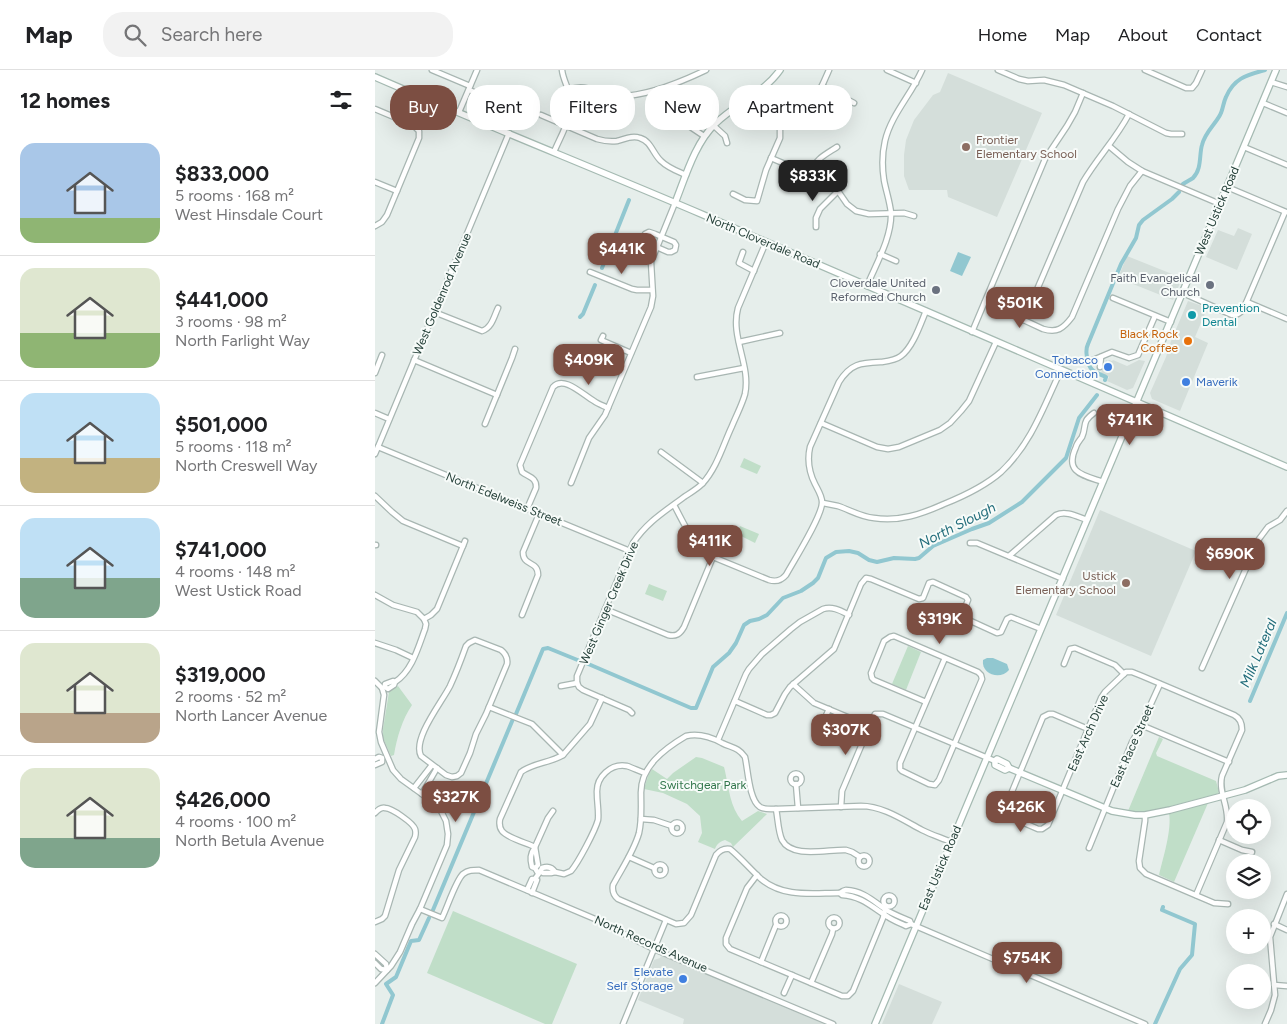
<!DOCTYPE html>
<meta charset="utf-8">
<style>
body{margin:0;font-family:Figtree,sans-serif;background:#f2f2f2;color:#202124;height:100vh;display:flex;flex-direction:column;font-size:19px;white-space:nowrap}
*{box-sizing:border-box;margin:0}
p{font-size:16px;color:#757577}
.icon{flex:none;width:28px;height:28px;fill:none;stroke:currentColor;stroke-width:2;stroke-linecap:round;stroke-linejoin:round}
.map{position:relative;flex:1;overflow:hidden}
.details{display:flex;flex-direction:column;background:#fff;width:375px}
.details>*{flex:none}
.guide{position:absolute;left:15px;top:15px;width:475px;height:45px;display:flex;gap:10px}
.tools{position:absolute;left:851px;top:729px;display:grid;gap:10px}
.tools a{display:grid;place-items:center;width:45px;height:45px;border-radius:50%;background:#fff;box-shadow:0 5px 20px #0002;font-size:25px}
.price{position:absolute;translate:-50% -42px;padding:0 11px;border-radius:10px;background:#7c4e42;color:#fff;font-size:16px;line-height:32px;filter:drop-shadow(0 1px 2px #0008)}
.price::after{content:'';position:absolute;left:50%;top:30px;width:15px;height:11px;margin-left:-8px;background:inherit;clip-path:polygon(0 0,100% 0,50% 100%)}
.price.current{background:#222;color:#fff}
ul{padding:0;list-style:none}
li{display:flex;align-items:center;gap:15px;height:125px;padding:0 20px}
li+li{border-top:1px solid #e0e0e0}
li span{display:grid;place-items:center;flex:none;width:140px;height:100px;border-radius:15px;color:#555}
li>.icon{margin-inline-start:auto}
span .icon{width:60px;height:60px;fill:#fffc;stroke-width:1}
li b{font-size:21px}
h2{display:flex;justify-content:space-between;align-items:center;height:60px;padding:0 20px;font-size:21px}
.tag{padding:0 18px;border-radius:20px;background:#fff;box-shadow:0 5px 20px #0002;font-size:18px;line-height:45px}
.tag.current{background:#7c4e42;color:#fff}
header{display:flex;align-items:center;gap:30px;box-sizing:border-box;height:70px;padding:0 25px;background:#fff;border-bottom:1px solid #e0e0e0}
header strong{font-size:24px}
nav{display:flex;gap:28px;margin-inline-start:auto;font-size:18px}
.search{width:350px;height:45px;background:#f2f2f2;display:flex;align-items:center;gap:12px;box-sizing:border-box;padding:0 18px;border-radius:20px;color:#757577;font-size:19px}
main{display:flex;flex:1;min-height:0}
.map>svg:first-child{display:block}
.built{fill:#d4deda}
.green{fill:#c0dec8}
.water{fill:#91c7d0}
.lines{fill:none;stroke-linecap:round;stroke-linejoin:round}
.canal{stroke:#91c7d0;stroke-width:4}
.street-casing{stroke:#a8b6b2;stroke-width:7}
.secondary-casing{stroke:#a5bab2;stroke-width:8}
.street{stroke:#fff;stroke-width:4.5}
.secondary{stroke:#fff;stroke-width:5.5}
.education-dot{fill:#8d6e63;stroke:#f7fbf9;stroke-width:2}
.worship-dot{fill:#6b7280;stroke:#f7fbf9;stroke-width:2}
.culture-dot{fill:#0f9aa8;stroke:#f7fbf9;stroke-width:2}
.food-dot{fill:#e8710a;stroke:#f7fbf9;stroke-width:2}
.shop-dot{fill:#3f7fe0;stroke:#f7fbf9;stroke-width:2}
.labels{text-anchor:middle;stroke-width:4;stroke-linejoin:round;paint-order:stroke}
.education-label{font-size:12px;fill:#785e54;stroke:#f7fbf9;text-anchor:start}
.street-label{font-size:12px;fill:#254039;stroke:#f7fbf9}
.worship-label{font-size:12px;fill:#5b616d;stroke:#f7fbf9;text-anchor:end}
.culture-label{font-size:12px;fill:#0d838f;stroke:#f7fbf9;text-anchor:start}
.food-label{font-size:12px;fill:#c56008;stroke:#f7fbf9;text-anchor:end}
.shop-label{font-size:12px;fill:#366cbe;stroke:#f7fbf9;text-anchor:end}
.park-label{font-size:12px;fill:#31764b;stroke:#f7fbf9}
.water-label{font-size:14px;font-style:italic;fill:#216c7a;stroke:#f7fbf9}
</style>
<header>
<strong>Map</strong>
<div class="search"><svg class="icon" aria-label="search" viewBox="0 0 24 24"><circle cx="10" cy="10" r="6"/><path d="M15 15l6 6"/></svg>Search here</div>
<nav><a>Home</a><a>Map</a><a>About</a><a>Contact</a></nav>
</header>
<main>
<section class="details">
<h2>12 homes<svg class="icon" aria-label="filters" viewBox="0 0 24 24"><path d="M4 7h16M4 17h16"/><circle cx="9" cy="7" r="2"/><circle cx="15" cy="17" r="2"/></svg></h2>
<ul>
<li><span style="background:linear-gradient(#a9c7e8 75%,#8fb573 0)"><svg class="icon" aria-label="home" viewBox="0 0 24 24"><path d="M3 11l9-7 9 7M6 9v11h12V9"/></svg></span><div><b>$833,000</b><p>5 rooms · 168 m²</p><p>West Hinsdale Court</p></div></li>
<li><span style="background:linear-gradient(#dfe7d0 65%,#8fb573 0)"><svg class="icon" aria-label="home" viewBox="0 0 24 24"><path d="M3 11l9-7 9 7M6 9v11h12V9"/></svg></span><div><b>$441,000</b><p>3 rooms · 98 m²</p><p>North Farlight Way</p></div></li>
<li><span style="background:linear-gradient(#bfe0f5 65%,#c2b280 0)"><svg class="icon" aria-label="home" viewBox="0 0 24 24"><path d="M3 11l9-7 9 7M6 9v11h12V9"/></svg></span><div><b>$501,000</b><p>5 rooms · 118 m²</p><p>North Creswell Way</p></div></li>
<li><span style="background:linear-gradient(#bfe0f5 60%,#7fa58c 0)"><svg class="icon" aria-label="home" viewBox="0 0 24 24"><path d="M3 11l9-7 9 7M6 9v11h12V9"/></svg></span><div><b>$741,000</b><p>4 rooms · 148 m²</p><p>West Ustick Road</p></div></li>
<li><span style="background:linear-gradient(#dfe7d0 70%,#b9a48a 0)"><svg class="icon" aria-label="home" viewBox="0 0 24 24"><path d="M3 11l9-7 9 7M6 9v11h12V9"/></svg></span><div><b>$319,000</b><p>2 rooms · 52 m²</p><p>North Lancer Avenue</p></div></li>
<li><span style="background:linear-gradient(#dfe7d0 70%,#7fa58c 0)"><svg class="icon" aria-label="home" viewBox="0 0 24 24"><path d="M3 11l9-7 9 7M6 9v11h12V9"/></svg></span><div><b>$426,000</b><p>4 rooms · 100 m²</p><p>North Betula Avenue</p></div></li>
</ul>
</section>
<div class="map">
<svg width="912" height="954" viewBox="0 0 912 954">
<rect width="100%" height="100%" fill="#e6eeeb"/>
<!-- built -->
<g class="built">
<polygon points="573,3 667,43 622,147 573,127 572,120 534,120 529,106 529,85 531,70 539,50 558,25 565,22"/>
<polygon points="863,158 877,164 862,200 831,187 843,160 859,166"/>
<polygon points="752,186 807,208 798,230 743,208"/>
<polygon points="813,231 830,237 831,241 820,267 833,273 805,341 777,329 775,323 791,287 796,271"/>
<polygon points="731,290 733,291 734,290 737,291 738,290 752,296 764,290 770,291 758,318 752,320 732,311 734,307 726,303"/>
<polygon points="725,440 821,481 776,586 681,545"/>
<polygon points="286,886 314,896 449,954 308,954 309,949 263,930 279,890 285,888"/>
<polygon points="524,914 567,932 557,954 507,954"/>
</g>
<!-- green -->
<g class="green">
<polygon points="369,388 386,396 382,404 365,397"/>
<polygon points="365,456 384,464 380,473 362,464"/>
<polygon points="274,514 292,521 288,531 270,524"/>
<polygon points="533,576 546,582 531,620 517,614"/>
<path d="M23,616L37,635C27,650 22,667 19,685L16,686L8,668V659L14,622Z"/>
<polygon points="784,667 788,669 781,683 782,686 841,711 844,722 842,724 774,742 753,741"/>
<path d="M321,687L327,688L349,697L350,701C354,719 355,737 367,751L383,741L392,744L358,777L356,773L350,770C344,772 342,774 340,779L323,772L327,763L325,746L312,734L288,723L269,719L273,706L277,699L292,709L298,703Z"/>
<path d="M833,733L799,812L784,805C788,788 797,760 794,743Z"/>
<polygon points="78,841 202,894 177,954 170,954 52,903"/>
</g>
<!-- water -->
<g class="water">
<polygon points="583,182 596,187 587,206 575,201"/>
<path d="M612,588H618L632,594L634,600C626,610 606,605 608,590Z"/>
</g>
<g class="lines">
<!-- canal -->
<g class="canal">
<path d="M808,114C811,112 815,110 818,108C827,99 824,85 827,75C830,62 839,56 845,45C848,40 848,33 851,27C859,8 872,5 890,0"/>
<polyline points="227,198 254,130"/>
<polyline points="205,247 208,244 220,215"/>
<path d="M730,310L731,307C719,302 714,301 712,287C711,282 711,278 713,274L746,194L761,168L764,155L768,150L797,129L804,122"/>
<polyline points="211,593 316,638 321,638 338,597 354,583 361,573 369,555 375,551 384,549 392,545 408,528 426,521 438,513 443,508 451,488 461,482 474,481 483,483 494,490 502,492 519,488 540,489 544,488 558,476 597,459 614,453 647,432 691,388 704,348 722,325"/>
<polyline points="875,631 912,543"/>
<polyline points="141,644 168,579 173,578 205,591"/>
<polyline points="58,840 138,649"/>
<polyline points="7,954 18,925 11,914 21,907 36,871 44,870 54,848"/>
<polyline points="780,954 805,899 817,885 820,854 787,840 788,837"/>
</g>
<defs>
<g id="street">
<polyline points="57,0 95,16"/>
<polyline points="512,0 541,13"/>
<polyline points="623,0 644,9 653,11 669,10 689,15 738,36 791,63 796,64 807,64"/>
<polyline points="770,0 811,18 817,18 821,13 827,0"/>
<polyline points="896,12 912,17"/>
<polyline points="447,16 479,33"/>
<polyline points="94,20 110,26 129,27"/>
<path d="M193,20C215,12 221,26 242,26C269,27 306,12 331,0"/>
<polyline points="384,21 400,42 405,54"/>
<polyline points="888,33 912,43"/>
<polyline points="0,39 38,55 44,61 44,68 12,145 7,152 0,156"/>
<polyline points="84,42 102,0"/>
<path d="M166,45L222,69C229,71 235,72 242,71C250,69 257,65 265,68C276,71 278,84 286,91C293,98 302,101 311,105"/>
<polyline points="338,55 350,66 352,73"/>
<polyline points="314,56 329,66"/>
<polyline points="734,76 753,92 767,101 845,134"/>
<polyline points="869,77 912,95"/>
<path d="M179,82C186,65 199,45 195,26C193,17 188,9 187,0"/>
<polyline points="396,88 452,112 463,121 472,134 481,141 494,144 529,143 539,146"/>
<path d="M434,104C442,88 448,86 462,77"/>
<polyline points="0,112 22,121"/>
<polyline points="852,117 911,142"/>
<path d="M358,124L370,130L382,131L391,100L405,68V54C411,53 416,52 421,50C437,41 447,16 454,0"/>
<polyline points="441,157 441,148 445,139 463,121"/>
<polygon points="274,162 280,164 299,172 301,175 300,180 296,182 293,182 270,172 269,166 270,164"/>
<polyline points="368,182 364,193 379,201"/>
<polyline points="505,184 521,191"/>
<polyline points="215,202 257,219 262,220 277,220"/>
<path d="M492,216C501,194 517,167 516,143C515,132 511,121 509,110C507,97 507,84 510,71C516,45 536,25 547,0"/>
<path d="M808,223L857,245C862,245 864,244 868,240L910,142"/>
<polyline points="738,228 796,252"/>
<path d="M610,232L668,259C682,263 688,259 697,247L743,139L755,116L767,101"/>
<polyline points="872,232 912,249"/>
<path d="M59,242L107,261C117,258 119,246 123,238"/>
<path d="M649,250L708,112C722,88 741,69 754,44"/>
<polyline points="597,262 670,89 692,56 700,42 708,23"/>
<polyline points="228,266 226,270 256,283"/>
<polyline points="364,272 405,263"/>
<polyline points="39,290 122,325"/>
<polyline points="718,290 737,282 754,288 763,285 780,246"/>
<polyline points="725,297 726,287"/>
<polyline points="0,303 7,285"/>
<polyline points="322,307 369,298"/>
<polyline points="0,343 14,349"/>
<path d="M719,343C706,352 712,356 707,367C705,370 702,373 701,377C689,403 708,405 728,412"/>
<polyline points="446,353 502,377 513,379 524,377 565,360 575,353 586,341 594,331 621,272"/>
<polyline points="110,354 137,288 140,279"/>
<polyline points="3,377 255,481"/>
<polyline points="286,382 328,413"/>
<polyline points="0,384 134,63"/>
<polyline points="196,413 214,368 230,345 276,237 278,226 276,192 300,133"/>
<polyline points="0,426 17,442 28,451 88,476"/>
<path d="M448,433C453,434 458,435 463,436C475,440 486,447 499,448C524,452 547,444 569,434C589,426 610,416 626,402C656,374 669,336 686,300"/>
<path d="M299,435C310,455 317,475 338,487L394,510C401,512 406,511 411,505C418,492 448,445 447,432C447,426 443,420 440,414C434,402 432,390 435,377L464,312C476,293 486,293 507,292C514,291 521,290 526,286C538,277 545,255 551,241"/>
<path d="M152,439L161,418C162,407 153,407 147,402L145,395L178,317C189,305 208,325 219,331C223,334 229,336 233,338"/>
<polyline points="595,473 602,473 688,509"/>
<polyline points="0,475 1,475"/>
<path d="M634,486L681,445C691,440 703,447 712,450"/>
<polyline points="0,525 18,535 42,542 49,549"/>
<path d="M230,539L293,565C301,567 305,564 309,557L338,487"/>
<path d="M147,545L163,505C163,490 148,497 148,482L164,444"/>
<path d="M100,570L126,580C131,584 133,588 132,594L111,644L101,664L95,683L86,703L82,706L77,707L71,705L46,686C37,669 67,632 75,616C81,603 86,590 91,576L94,573Z"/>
<polyline points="0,573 21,580 38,588"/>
<polyline points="689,594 695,579 700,578 740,595 749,604"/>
<polyline points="827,598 884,469 893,457 905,450 912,441"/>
<polyline points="0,611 7,618"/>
<path d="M20,612L18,611L10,614V617L13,619L19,615L20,612C37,601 43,578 50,559L51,554L49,549L56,545L62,539L90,471"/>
<path d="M202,613V606L258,473C272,452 289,442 309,427C315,423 322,419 327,414C342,398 348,375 357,356C361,346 367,335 370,324C376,295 355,267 363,238L391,172"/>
<polyline points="202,613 204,617 208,620 254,640 257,643"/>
<polyline points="418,614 439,633 494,656"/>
<polyline points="186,616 202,613"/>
<polyline points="360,631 392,645 396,645 400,643 410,624 415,617 459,579 486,514 491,508 496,509 544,529 548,528 554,513 558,512 591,527 593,530 587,545 587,547 622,563 626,562 632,549 636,547 666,559"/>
<polyline points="551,632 499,610 497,608 496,603 509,571 515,567 519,566 603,602 606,605 607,609 564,710 560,715 554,714 527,701 525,699 525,693 570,588"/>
<polyline points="114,637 157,654 188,685"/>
<polyline points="766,655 854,692"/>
<path d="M713,659L678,644H674L668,647L631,736L630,743L633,746L663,759H667L673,755L726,628L730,622L751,602H757L767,606L859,645C865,648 867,653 867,660L847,706C843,722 854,736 852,752L821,825"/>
<polyline points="443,663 454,639"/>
<path d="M343,670L371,604L374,599L387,584L416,559L425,552L448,539C458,536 466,541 474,545"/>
<polyline points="0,689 4,687 7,688 7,692 0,695"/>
<circle cx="421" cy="709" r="5.5"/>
<polyline points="421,714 423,738"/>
<polyline points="39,718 57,695"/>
<polyline points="47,724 62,698"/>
<polyline points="466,737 467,721 498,648 500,644 508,644 620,691"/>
<path d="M401,739C403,749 403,761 407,770C417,789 453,779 471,780L477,782L485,787"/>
<path d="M178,741L173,748L160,777C152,773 132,768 127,761C124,757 124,754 125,749L146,702C158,693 175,693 188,685L215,654L227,628"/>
<path d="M0,743C3,740 6,737 10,738C17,738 38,753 40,759C41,762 41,763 40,767L24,800L10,846L7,849L0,852"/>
<polyline points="770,745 770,751 764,791 765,798 771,804 839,833 853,834"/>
<polyline points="266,749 279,750 297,756"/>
<circle cx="302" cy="758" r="5.5"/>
<polyline points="844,770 867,780 877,782"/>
<polyline points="714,778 757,672 764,660 785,614"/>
<circle cx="489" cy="791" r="5.5"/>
<polyline points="254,787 279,798"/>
<circle cx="285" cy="800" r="5.5"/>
<path d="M160,798L163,795L160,777C155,784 155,789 157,797L160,798L163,803"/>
<path d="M180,802L189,804L196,801C203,793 220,761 223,750C224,741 222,733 222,723C221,707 236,693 252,696C258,698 264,701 270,703"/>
<polyline points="382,805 372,818 351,868 351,874 355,879 467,926 473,926 478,921 508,848 511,836"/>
<path d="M152,820L157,809H160C162,805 166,802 167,798C173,796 177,797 180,802L176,803H168L166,801"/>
<path d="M471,820C488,821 497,830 510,839C517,844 526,847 535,851L536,854L531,856C525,853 519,851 513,847C498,838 487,826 467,825L465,823L468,821Z"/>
<polyline points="157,823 162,810 160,809"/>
<path d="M465,823C437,823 409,828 386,809C375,799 366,788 355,779C349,778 345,780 341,785L316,845L309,853L301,854L243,829C238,825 237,821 238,815C247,798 259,781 264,763C267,750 266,737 266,724C265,697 289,679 311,666C324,663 336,667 347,673C357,678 363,677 370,687C373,700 374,730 385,737C390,740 396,739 401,739L486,736C508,736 528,750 547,760C557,765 567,768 576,772"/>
<circle cx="514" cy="831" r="5.5"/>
<path d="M45,839L67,848C72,838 81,810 88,804C93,800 98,800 104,800L220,849L243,861L279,879L458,954"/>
<circle cx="406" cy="851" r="5.5"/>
<circle cx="459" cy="853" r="5.5"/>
<polyline points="536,854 770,954"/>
<polyline points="899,854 912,860"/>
<polyline points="0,884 11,894 12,900 6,899 0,893"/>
<polyline points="386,892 401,855"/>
<polyline points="0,913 16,896 25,882 37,854 45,839 72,775 73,764 71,751 65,739 58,732 26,709 18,700 6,672 4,662 9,625 7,618"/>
<polyline points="436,913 457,864 458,859"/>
<polyline points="899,915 912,916"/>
<polyline points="409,923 417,905"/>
<polyline points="248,954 291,850"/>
<polyline points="890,954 896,940 900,925 895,867 912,824"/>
</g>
<g id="secondary">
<path d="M0,7C110,55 221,99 331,146C525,229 718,314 912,397"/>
<path d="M300,133C310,108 320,73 340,54C360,34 389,23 405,0"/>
<polygon points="622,689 632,694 634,698 630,700 620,695 620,691"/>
<polyline points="634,698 737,741 760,745 770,745 795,740 870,720 903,706 912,705"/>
<polyline points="500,954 901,0"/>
</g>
</defs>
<!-- street casing -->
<use href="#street" class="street-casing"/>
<!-- secondary casing -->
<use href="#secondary" class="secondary-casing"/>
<!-- street -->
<use href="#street" class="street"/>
<!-- secondary -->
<use href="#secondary" class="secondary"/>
</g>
<!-- markers -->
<g class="education-dot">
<circle cx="591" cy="77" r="5"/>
<circle cx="751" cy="513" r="5"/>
</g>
<g class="worship-dot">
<circle cx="835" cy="215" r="5"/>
<circle cx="561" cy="220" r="5"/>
</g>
<circle class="culture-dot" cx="817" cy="245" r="5"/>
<circle class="food-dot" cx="813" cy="271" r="5"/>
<g class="shop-dot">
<circle cx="733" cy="297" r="5"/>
<circle cx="811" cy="312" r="5"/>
<circle cx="308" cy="909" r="5"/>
</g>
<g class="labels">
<!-- education labels -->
<g class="education-label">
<text x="601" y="74">Frontier<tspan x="601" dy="14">Elementary School</tspan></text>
<text x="741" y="510" text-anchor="end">Ustick<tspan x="741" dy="14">Elementary School</tspan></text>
</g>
<!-- street labels -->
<g class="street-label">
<text transform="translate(842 141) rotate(-67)" y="4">West Ustick Road</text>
<text transform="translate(388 171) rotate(23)" y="4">North Cloverdale Road</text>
<text transform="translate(67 224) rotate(-67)" y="4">West Goldenrod Avenue</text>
<text transform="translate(129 429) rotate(22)" y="4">North Edelweiss Street</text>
<text transform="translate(234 533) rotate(-67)" y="4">West Ginger Creek Drive</text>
<text transform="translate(713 663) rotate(-66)" y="4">East Arch Drive</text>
<text transform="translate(757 676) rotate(-66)" y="4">East Race Street</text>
<text transform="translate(565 798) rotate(-67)" y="4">East Ustick Road</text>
<text transform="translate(276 874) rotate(24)" y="4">North Records Avenue</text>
</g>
<!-- worship labels -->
<g class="worship-label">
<text x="825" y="212">Faith Evangelical<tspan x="825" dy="14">Church</tspan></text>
<text x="551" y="217">Cloverdale United<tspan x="551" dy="14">Reformed Church</tspan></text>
</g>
<!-- culture labels -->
<g class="culture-label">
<text x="827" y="242">Prevention<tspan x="827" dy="14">Dental</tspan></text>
</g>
<!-- food labels -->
<g class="food-label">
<text x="803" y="268">Black Rock<tspan x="803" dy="14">Coffee</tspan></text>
</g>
<!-- shop labels -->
<g class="shop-label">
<text x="723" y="294">Tobacco<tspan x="723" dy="14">Connection</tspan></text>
<text x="821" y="316" text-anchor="start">Maverik</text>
<text x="298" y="906">Elevate<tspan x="298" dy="14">Self Storage</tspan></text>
</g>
<!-- park labels -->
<g class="park-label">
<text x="328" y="719">Switchgear Park</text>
</g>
<!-- water labels -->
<g class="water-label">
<text transform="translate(582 455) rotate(-27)" y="5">North Slough</text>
<text transform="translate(883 583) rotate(-67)" y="5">Milk Lateral</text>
</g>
</g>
</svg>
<div class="tools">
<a><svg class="icon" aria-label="locate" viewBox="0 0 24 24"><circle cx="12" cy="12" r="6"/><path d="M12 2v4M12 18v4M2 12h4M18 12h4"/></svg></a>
<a><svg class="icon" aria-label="layers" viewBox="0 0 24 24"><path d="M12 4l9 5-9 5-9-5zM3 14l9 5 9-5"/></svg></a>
<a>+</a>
<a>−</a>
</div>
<b class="price current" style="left:438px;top:132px">$833K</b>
<b class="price" style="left:247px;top:205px">$441K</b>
<b class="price" style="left:645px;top:259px">$501K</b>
<b class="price" style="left:214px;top:316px">$409K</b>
<b class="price" style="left:755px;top:376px">$741K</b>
<b class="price" style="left:335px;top:497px">$411K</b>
<b class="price" style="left:855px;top:510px">$690K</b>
<b class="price" style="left:565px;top:575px">$319K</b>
<b class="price" style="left:471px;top:686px">$307K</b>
<b class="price" style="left:81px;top:753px">$327K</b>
<b class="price" style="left:646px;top:763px">$426K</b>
<b class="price" style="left:652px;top:914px">$754K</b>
<div class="guide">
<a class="tag current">Buy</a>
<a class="tag">Rent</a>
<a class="tag">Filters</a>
<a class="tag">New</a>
<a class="tag">Apartment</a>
</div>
</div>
</main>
